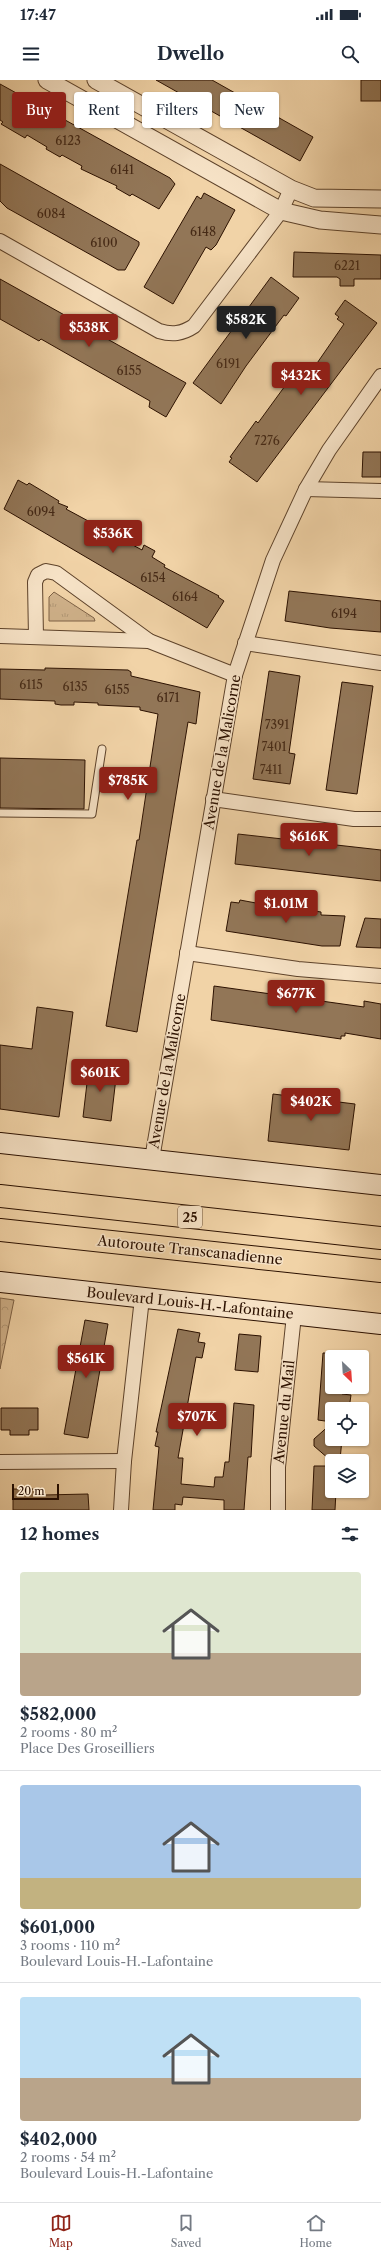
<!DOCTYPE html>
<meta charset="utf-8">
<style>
body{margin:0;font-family:"Libre Caslon Text",serif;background:#f2f2f3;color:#1f2937;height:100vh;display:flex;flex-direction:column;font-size:15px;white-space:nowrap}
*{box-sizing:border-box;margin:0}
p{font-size:13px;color:#747a83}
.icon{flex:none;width:22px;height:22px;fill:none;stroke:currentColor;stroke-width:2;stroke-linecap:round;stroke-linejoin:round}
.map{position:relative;height:1430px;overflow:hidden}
.sheet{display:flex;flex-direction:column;background:#fff;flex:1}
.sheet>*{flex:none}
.guide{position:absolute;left:12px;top:12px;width:357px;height:36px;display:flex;gap:8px}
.needle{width:26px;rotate:155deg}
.buttons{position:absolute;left:325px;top:1270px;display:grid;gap:8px}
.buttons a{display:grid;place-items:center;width:44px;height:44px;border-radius:4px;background:#fff;box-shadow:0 1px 3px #0004;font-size:20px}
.scale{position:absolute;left:12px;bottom:10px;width:47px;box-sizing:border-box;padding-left:4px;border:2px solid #2c1100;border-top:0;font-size:11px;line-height:14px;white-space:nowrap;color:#2c1100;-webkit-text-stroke:3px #f6e2c6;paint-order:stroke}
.price{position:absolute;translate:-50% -34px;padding:0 9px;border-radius:4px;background:#8f2418;color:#fff;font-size:13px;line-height:26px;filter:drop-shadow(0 1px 2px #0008)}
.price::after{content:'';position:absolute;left:50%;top:24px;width:12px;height:9px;margin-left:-6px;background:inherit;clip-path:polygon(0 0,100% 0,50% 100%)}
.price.selected{background:#222;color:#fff}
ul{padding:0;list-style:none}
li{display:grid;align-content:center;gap:8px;height:212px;padding:0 20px}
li+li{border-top:1px solid #e0e1e3}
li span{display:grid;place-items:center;height:124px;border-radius:4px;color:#555}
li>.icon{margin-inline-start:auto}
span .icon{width:72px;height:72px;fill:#fffc;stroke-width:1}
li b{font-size:17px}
h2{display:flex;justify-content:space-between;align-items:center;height:48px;padding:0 20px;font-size:17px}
.tag{padding:0 14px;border-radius:4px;background:#fff;box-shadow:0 1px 3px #0004;font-size:14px;line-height:36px}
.tag.selected{background:#8f2418;color:#fff}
.status{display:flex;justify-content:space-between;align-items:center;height:28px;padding:0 20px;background:#fff;direction:ltr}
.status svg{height:11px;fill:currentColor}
header{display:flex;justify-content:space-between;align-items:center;height:52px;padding:0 20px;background:#fff;font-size:18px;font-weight:800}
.dock{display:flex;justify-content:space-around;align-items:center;height:56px;border-top:1px solid #e0e1e3;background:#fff;font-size:11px;color:#747a83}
.dock a{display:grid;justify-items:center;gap:2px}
.dock .selected{color:#8f2418}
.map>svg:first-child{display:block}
.grass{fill:url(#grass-tufts);stroke:#7e6246}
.park{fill:url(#park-crowns);stroke:#7e6246}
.building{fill:#927657;stroke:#2c1100}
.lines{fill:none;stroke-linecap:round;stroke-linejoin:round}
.service-casing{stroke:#5d422a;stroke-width:9}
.minor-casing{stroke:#5d422a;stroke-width:16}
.tertiary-casing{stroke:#5d422a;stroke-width:19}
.secondary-casing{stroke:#2c1100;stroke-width:22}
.motorway-casing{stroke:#2c1100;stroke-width:24}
.service{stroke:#f6e2c6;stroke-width:7}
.minor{stroke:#f6e2c6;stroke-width:14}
.tertiary{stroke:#f6e2c6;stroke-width:17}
.secondary{stroke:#f6e2c6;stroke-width:20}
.motorway{stroke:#f1d3a7;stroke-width:22}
.labels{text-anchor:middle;stroke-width:3;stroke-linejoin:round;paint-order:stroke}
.number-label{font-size:12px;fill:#462a16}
.shield{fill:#f6e2c6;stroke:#69503b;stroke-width:1}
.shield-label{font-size:13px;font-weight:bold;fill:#2c1100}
.street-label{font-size:14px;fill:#2c1100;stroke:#f6e2c6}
</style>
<div class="status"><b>17:47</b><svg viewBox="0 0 49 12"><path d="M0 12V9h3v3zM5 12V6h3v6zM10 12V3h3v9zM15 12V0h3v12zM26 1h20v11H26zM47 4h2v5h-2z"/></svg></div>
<header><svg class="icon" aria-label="menu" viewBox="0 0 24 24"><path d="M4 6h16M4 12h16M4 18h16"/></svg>Dwello<svg class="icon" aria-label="search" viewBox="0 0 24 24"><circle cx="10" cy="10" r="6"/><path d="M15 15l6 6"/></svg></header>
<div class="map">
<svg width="381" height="1430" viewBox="0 0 381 1430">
<defs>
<pattern id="grass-tufts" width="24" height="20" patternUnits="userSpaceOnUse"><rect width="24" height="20" fill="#d0b28b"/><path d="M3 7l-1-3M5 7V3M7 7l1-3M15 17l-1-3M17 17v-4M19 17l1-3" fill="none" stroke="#b39876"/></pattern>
<pattern id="park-crowns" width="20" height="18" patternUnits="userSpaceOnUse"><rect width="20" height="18" fill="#d0b28b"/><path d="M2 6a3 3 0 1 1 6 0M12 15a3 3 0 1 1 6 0" fill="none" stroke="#b39876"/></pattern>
</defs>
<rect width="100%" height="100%" fill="#f1d3a7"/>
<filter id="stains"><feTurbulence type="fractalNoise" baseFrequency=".005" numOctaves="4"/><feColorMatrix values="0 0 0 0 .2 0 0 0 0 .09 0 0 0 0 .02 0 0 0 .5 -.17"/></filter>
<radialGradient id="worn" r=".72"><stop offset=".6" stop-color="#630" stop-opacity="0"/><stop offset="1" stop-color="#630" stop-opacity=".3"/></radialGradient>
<!-- grass -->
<polygon class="grass" points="54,512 94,538 95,541 49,541 49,517"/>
<!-- park -->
<polygon class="park" points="0,1218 14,1220 0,1289"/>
<!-- building -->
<g class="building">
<polygon points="156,0 212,0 313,57 300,81"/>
<rect x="361" y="0" width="20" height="21"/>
<polygon points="0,4 170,98 175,104 159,129 132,114 130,116 116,108 117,106 81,89 82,86 62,75 60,77 46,69 47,67 27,55 25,58 1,44 3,42 0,40"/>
<polygon points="0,84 139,162 139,165 125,190 118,190 7,128 0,121"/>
<polygon points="204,113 235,130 216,165 211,170 206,167 173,224 144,207 197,116 201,119"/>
<polygon points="294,172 381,175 381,199 354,199 354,206 340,206 340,199 337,197 293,197"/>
<polygon points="271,197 299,218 286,236 284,235 246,286 221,324 193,303"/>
<polygon points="0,199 186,303 166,337 149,327 150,321 41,259 39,261 0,239"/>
<polygon points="345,220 377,243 257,402 229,382 232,378 230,377 256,341 258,343 301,284 303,285 305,283 313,289 344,244 337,239 339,237 335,234"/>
<polygon points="363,372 381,372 381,397 362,397"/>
<polygon points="18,400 27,405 29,403 59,421 58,423 68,427 66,429 142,470 144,465 155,471 152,477 165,485 164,487 219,516 218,517 224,521 207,548 4,429"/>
<polygon points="289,511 381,521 381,552 330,548 285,541"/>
<polygon points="45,588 128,590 131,592 131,596 200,612 196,644 188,642 137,952 106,946 137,760 139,760 158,634 140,630 140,627 98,625 98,623 74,622 74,625 61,625 55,624 55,621 0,619 0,589 45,590"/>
<polygon points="269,591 300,596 289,673 295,674 290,704 253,699"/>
<polygon points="342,602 373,606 357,714 326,710"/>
<polygon points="0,678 85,680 84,729 0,728"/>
<polygon points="238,754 381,770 381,801 235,784"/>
<polygon points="240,820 293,830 294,828 321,832 321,835 345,836 340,866 322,866 226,851 231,822 239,823"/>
<polygon points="365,838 381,839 381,868 356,867"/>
<polygon points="214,906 364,927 364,921 381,924 381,959 345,953 345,956 341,956 341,959 211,940"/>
<polygon points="37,927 73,932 59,1037 0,1029 0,965 32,969"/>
<polygon points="89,986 117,989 111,1041 83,1037"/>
<polygon points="273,1014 355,1024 349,1070 268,1061"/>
<polygon points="85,1240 108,1244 88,1358 64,1354"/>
<polygon points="178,1249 200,1253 198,1262 205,1263 202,1278 196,1277 178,1378 183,1378 181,1404 214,1407 215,1397 223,1397 225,1382 229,1382 234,1323 254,1325 251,1377 248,1377 244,1430 224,1430 224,1420 183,1417 182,1425 175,1424 175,1430 153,1430 159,1367 155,1366 158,1352 156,1352"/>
<polygon points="239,1254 261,1256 258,1292 235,1290"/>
<polygon points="323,1273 332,1273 332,1307 343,1307 342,1314 351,1315 349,1329 332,1329 332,1342 318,1340"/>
<polygon points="1,1328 38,1328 38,1350 29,1350 29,1355 10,1355 10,1350 1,1350"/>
<polygon points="332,1343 332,1359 342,1359 340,1380 329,1379 314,1366 314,1359"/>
<polygon points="314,1386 332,1386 332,1411 336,1411 335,1430 312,1430"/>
<polygon points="13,1409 42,1409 43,1415 88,1414 89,1430 13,1430"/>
</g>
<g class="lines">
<defs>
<polyline id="service" points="0,733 92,734 102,669"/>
<g id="minor">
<path d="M0,161L159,251C172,255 182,254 194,246L281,131L291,109"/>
<polyline points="306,409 381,411"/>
<polyline points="0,556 149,561 235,595"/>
<polyline points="36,557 35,502 38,495 46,491 56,493 149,561"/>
<polyline points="245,563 381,583"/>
<polyline points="213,719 354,739 381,739"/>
<polyline points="187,873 298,889 381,896"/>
<polyline points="152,1079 235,595 273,480 306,409 329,370 381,296"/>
<polyline points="0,1382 124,1381"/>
<polyline points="121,1430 124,1381 142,1218"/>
<polyline points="278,1430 278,1387 294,1235"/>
</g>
<g id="tertiary">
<polyline points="47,0 281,131 320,140 381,145"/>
<polyline points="96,0 291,109 314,118 381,119"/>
</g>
<g id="secondary">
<polyline points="0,1063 381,1105"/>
<polyline points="0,1202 381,1244"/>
</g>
<g id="motorway">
<polyline points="0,1116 381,1158"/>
<polyline points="0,1150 381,1191"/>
</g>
</defs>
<!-- service casing -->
<use href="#service" class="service-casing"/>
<!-- minor casing -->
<use href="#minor" class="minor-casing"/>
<!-- tertiary casing -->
<use href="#tertiary" class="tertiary-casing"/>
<!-- secondary casing -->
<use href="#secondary" class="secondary-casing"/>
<!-- motorway casing -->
<use href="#motorway" class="motorway-casing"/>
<!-- service -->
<use href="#service" class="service"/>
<!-- minor -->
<use href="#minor" class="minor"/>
<!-- tertiary -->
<use href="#tertiary" class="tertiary"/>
<!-- secondary -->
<use href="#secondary" class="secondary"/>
<!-- motorway -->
<use href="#motorway" class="motorway"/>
</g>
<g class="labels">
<!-- number labels -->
<g class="number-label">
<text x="68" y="65">6123</text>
<text x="122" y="94">6141</text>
<text x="51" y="138">6084</text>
<text x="203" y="156">6148</text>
<text x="104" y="167">6100</text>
<text x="347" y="190">6221</text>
<text x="228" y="288">6191</text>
<text x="129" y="295">6155</text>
<text x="267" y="365">7276</text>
<text x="41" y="436">6094</text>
<text x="153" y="502">6154</text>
<text x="185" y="521">6164</text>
<text x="344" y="538">6194</text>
<text x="31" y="609">6115</text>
<text x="75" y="611">6135</text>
<text x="117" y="614">6155</text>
<text x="168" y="622">6171</text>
<text x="277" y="649">7391</text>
<text x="274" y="671">7401</text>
<text x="271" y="694">7411</text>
</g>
<!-- shield labels -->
<rect class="shield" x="178" y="1126" width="24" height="22" rx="3"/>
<g class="shield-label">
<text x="190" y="1142">25</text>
</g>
<!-- street labels -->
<g class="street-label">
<text transform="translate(222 672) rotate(-80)" y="5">Avenue de la Malicorne</text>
<text transform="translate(167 991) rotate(-80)" y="5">Avenue de la Malicorne</text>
<text transform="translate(190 1170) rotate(6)" y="5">Autoroute Transcanadienne</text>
<text transform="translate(190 1223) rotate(6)" y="5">Boulevard Louis-H.-Lafontaine</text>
<text transform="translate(284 1332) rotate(-84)" y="5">Avenue du Mail</text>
</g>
</g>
<rect width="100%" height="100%" filter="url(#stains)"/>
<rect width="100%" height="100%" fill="url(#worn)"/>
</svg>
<div class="buttons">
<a><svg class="needle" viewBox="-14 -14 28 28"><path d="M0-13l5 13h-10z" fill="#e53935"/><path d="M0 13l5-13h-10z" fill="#747a83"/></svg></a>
<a><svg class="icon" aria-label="locate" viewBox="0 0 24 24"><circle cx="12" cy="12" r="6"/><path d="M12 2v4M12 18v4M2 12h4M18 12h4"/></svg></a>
<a><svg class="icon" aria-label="layers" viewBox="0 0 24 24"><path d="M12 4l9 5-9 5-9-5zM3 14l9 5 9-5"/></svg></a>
</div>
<div class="scale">20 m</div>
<b class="price selected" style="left:246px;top:260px">$582K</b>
<b class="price" style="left:89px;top:268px">$538K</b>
<b class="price" style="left:301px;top:316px">$432K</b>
<b class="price" style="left:113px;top:474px">$536K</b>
<b class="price" style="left:128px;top:721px">$785K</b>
<b class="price" style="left:309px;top:777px">$616K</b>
<b class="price" style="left:286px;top:844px">$1.01M</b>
<b class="price" style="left:296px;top:934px">$677K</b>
<b class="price" style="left:100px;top:1013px">$601K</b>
<b class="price" style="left:311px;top:1042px">$402K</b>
<b class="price" style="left:86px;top:1299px">$561K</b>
<b class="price" style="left:197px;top:1357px">$707K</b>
<div class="guide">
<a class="tag selected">Buy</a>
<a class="tag">Rent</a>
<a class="tag">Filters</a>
<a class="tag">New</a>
</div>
</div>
<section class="sheet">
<h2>12 homes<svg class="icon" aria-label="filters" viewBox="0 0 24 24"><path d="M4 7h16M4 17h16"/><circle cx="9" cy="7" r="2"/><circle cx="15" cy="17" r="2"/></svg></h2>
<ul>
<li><span style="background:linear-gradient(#dfe7d0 65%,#b9a48a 0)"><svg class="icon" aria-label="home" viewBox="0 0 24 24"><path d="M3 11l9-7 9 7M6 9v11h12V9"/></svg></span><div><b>$582,000</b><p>2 rooms · 80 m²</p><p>Place Des Groseilliers</p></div></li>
<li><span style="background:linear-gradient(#a9c7e8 75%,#c2b280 0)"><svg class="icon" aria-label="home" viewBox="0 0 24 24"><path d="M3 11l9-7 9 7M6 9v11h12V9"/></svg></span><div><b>$601,000</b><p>3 rooms · 110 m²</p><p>Boulevard Louis-H.-Lafontaine</p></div></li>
<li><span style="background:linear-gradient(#bfe0f5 65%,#b9a48a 0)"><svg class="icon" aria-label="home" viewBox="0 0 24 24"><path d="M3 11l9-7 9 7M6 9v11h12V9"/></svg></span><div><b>$402,000</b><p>2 rooms · 54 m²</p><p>Boulevard Louis-H.-Lafontaine</p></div></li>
</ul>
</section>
<nav class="dock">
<a class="selected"><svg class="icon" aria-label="map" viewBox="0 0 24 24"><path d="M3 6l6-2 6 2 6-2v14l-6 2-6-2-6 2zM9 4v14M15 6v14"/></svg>Map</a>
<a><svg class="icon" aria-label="saved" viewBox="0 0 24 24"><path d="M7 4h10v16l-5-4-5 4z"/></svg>Saved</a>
<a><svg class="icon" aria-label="home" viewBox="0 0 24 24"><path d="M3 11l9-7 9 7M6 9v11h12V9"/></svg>Home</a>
</nav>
